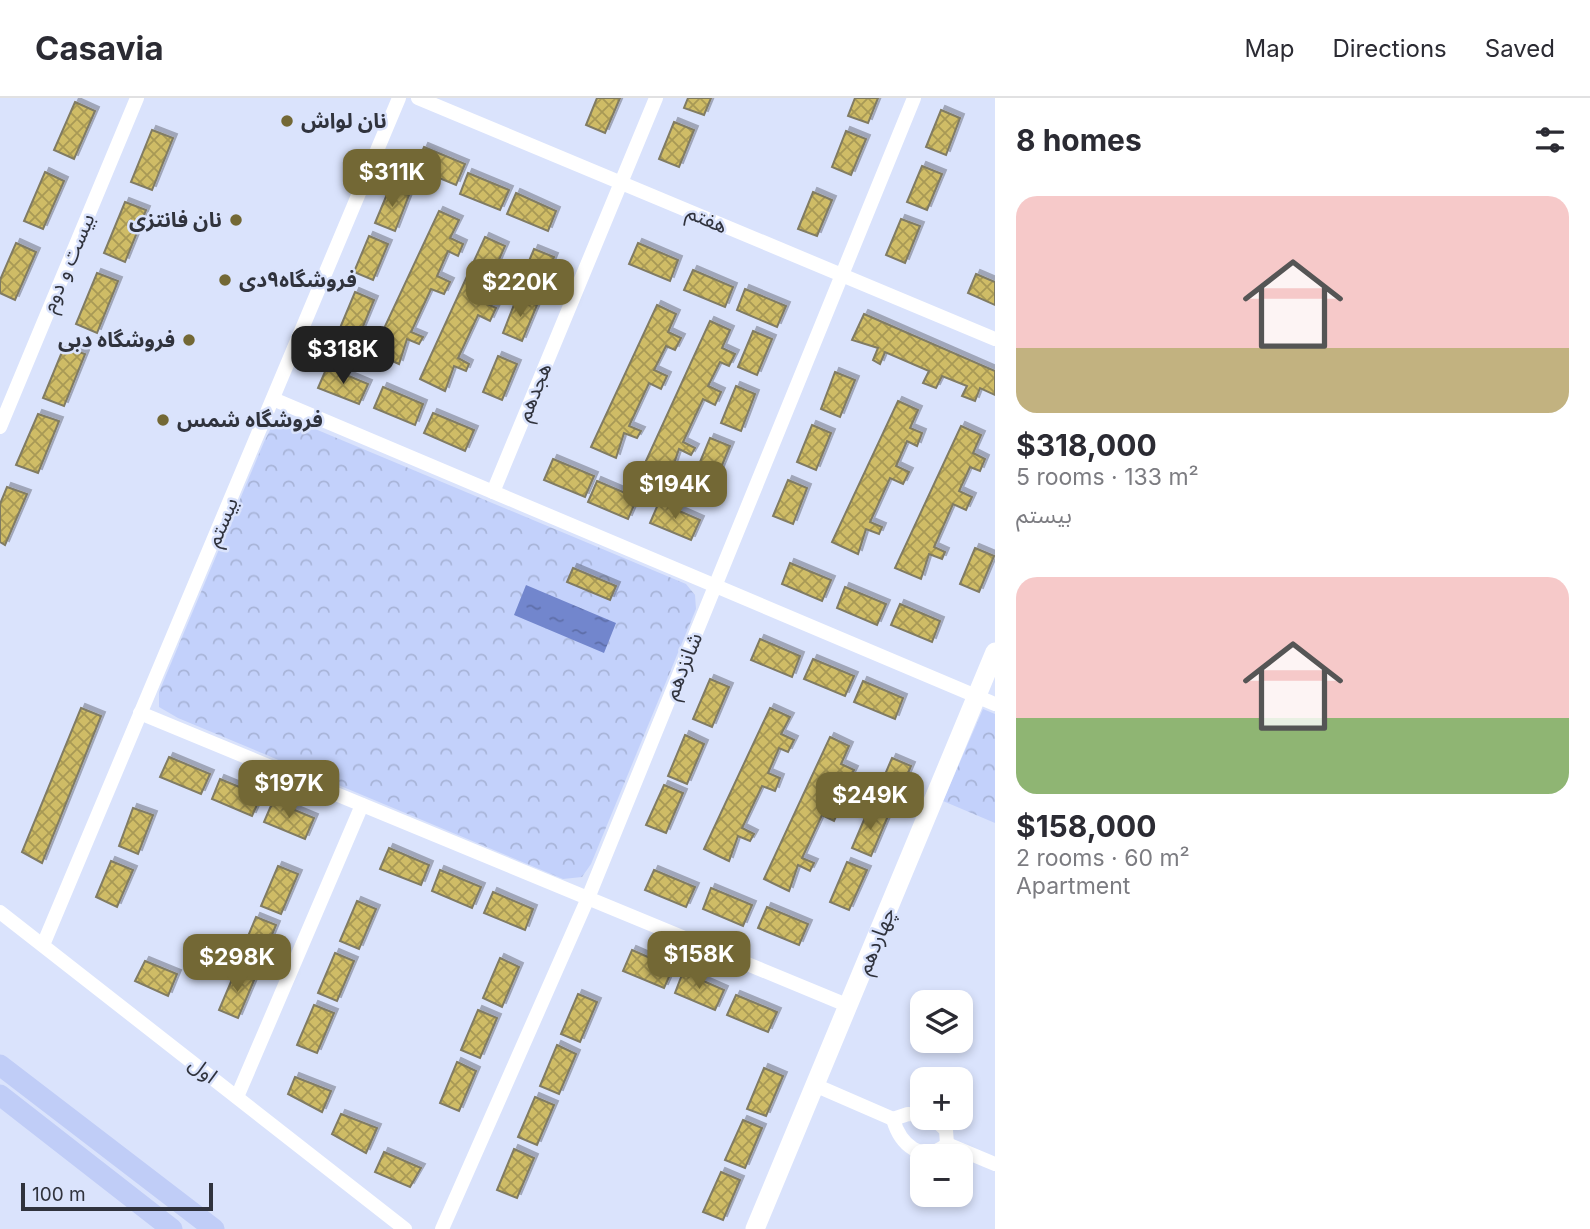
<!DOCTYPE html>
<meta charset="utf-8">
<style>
body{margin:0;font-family:Inter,"Noto Sans Arabic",sans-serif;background:#f2f2f3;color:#2b2b33;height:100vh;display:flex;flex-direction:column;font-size:26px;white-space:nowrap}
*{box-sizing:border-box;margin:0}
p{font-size:23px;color:#7c7c81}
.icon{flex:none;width:38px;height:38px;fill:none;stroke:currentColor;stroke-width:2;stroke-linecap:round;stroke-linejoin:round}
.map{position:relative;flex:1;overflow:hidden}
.details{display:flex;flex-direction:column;background:#fff;width:595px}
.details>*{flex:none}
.controls{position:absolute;left:910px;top:892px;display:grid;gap:14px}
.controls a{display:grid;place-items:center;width:63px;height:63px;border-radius:14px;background:#fff;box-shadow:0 4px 10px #0003;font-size:35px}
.scale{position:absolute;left:21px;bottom:18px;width:192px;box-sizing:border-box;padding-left:7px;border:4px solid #30333d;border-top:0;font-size:19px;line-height:24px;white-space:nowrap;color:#30333d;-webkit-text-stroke:5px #dae3fc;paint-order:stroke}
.price{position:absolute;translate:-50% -60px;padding:0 16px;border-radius:14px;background:#736835;color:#fff;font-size:23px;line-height:46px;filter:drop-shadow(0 2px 4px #0008)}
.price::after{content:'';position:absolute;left:50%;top:42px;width:21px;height:16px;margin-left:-10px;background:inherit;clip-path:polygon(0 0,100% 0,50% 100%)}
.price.active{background:#222;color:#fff}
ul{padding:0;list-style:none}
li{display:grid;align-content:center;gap:14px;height:371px;padding:0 21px}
li span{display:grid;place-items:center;height:217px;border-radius:21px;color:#555}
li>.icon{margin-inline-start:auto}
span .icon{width:126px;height:126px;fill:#fffc;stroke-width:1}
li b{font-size:30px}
h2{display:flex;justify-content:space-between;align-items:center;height:84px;padding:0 21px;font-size:30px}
header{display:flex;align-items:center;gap:42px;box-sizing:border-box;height:98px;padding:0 35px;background:#fff;border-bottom:2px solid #e1e1e2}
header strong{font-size:33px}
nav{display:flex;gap:38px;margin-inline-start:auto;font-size:24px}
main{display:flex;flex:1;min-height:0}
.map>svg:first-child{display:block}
.park{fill:url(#park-crowns)}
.water{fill:url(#water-ripples)}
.building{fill:url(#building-cross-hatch);stroke:#807b63;stroke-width:2;filter:url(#shadow)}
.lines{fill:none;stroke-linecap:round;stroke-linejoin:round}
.street{stroke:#fff;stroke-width:14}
.secondary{stroke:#fff;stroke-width:19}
.primary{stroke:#c0cdf7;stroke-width:21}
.poi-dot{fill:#736835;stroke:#dae3fc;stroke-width:2.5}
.labels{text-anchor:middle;stroke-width:5;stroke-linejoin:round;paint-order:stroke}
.poi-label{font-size:21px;font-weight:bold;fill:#30333d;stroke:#dae3fc;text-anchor:start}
.street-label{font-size:21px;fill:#30333d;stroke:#dae3fc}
</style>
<header>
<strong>Casavia</strong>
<nav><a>Map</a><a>Directions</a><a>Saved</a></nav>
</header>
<main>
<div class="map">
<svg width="995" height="1131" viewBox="0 0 995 1131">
<defs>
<pattern id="park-crowns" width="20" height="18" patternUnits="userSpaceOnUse" patternTransform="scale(1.75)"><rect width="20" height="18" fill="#c3d1fb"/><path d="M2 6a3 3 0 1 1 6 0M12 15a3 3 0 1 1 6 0" fill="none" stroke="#a8b4d8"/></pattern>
<pattern id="water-ripples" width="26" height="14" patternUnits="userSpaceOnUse" patternTransform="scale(1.75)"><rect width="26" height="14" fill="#7286cd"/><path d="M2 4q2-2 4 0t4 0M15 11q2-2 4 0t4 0" fill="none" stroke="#5e6ea8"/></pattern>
<pattern id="building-cross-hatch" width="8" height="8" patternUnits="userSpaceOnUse" patternTransform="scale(1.75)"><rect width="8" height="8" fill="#cfbc66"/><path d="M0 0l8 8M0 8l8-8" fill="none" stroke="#a89955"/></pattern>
<filter id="shadow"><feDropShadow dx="4" dy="-4" stdDeviation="0" flood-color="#0004"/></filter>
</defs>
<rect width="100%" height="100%" fill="#dae3fc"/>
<!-- park -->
<g class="park">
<polygon points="285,323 308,328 686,486 695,497 696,511 591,766 582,779 563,781 178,620 159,609 159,594 264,344 271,330"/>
<polygon points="983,611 995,616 995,725 943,703"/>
</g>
<!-- water -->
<polygon class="water" points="526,487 616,525 604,555 514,517"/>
<!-- building -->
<g class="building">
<polygon points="597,0 620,0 605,35 586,27"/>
<polygon points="688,0 711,0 704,17 684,10"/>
<polygon points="855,0 878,0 868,25 848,18"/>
<polygon points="75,4 95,13 74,61 54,52"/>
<polygon points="941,12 960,20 946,57 926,49"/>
<polygon points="674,24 694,32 679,69 659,61"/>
<polygon points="152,32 173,40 152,92 131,84"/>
<polygon points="846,33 866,41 851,77 832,69"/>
<polygon points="424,49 465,66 456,87 415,70"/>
<polygon points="922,68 942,76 927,112 907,104"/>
<polygon points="45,74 64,83 43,131 24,123"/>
<polygon points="468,75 509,92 500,112 460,96"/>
<polygon points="390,89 409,97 395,133 375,125"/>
<polygon points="813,94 832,102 817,138 798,131"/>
<polygon points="516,95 556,113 548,133 507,116"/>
<polygon points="125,104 146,112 125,164 104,155"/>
<polygon points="439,113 459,122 450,140 463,146 458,158 448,153 437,178 450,184 444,196 431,191 411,234 423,239 419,246 407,241 399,266 373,254"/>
<polygon points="901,121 920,128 905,165 886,157"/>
<polygon points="369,138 388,146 373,182 354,174"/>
<polygon points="485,139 505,148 497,166 510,172 504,184 495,180 483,204 496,210 490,223 478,217 458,260 469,266 466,273 454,268 445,293 420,281"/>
<polygon points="16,145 36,154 15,202 0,195 0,182"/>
<polygon points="638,145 678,162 670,183 629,166"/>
<polygon points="534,151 554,159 539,195 519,187"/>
<polygon points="693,172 733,189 725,209 684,192"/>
<polygon points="97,175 118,183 97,235 76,226"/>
<polygon points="976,176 995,184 995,207 968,195"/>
<polygon points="745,191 786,208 777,229 737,212"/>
<polygon points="355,194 374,202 359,238 340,230"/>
<polygon points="517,199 537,207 522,243 503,235"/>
<polygon points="657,207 676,216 668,234 681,240 675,252 666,248 654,272 667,278 661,291 649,285 629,328 641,333 637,340 624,335 616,360 591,349"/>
<polygon points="864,216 995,273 995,297 980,290 975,303 962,298 967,288 942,278 936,290 923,285 929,273 885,254 880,266 873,262 878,250 852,242"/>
<polygon points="710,223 730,232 722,250 735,256 729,268 720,264 708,288 721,294 715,307 703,301 683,344 695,350 691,357 679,351 670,377 645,365"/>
<polygon points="753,233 772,241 757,277 738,269"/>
<polygon points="64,249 85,256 64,308 43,300"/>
<polygon points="498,258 517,266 502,302 483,294"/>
<polygon points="327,269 368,286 359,306 318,290"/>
<polygon points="835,274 855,282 840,319 821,311"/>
<polygon points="736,288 755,296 741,333 721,325"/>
<polygon points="383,289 423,306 415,327 374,310"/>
<polygon points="898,303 918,312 910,330 922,335 917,348 907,343 896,368 909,374 903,386 890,380 870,424 882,429 879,436 866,431 858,456 832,444"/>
<polygon points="433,315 474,332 465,353 424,335"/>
<polygon points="38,316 59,323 38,375 16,367"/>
<polygon points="812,327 831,335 816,372 797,364"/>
<polygon points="961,328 981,337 973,355 985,361 980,373 970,369 959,393 972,399 966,412 953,406 934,449 945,454 942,461 929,456 921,481 895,470"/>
<polygon points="710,340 730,348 715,384 695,376"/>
<polygon points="553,361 594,378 585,399 544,382"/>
<polygon points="788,382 807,390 793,426 773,418"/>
<polygon points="597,383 637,400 628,421 588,404"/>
<polygon points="7,389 27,396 5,447 0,444 0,406"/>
<polygon points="659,404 700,422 691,442 650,425"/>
<polygon points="975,450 994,458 979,494 960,486"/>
<polygon points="790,465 831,482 822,503 782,486"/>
<polygon points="573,470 616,488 610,502 567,484"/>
<polygon points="845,489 886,506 877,527 837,510"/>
<polygon points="900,506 940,523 932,544 891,527"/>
<polygon points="760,541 800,558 792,579 751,562"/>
<polygon points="813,561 854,578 845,598 804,581"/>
<polygon points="710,581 729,589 712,629 693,621"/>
<polygon points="863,583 903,600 895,621 854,604"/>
<polygon points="81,610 101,618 42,765 22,754"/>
<polygon points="770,610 790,619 781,636 794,642 788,654 779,650 768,675 780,680 775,693 762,688 742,730 754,736 750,743 738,738 729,763 704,751"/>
<polygon points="685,637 704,646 687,686 668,678"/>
<polygon points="830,639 849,648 841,666 854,672 848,684 839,680 827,704 840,710 834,723 822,717 802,760 814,765 810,773 798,767 789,793 764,781"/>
<polygon points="169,659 210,676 201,696 160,679"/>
<polygon points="892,660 911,668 894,708 875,700"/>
<polygon points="220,681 261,698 252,718 212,701"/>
<polygon points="664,687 683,695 666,735 646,727"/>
<polygon points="273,703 314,720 305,741 264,724"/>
<polygon points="133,710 153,717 138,756 119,748"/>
<polygon points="869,710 888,718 871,758 852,750"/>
<polygon points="389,750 429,767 421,787 380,771"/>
<polygon points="111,763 133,772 117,809 96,799"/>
<polygon points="847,764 867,772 849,812 830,804"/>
<polygon points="278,768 298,776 281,816 261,808"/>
<polygon points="440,772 481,789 472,810 432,793"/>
<polygon points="654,772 695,789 686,809 645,792"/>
<polygon points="711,790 752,807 743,828 703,811"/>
<polygon points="493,794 533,811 525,832 484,815"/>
<polygon points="357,803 376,811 359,851 340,843"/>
<polygon points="767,809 808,826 799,847 758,830"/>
<polygon points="256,819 276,827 259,868 239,860"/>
<polygon points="632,852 673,870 664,890 623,873"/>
<polygon points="335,855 354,863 337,903 318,895"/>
<polygon points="500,860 519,869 502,909 483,900"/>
<polygon points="145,863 177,876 168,898 135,883"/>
<polygon points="236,872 255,880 238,920 219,912"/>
<polygon points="683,874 724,892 715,912 675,895"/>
<polygon points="578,896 597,904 580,944 561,936"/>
<polygon points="736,897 777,914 768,934 727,917"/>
<polygon points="314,907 334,915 317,955 297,947"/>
<polygon points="478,912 497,920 480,960 461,952"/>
<polygon points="557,947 576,956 559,996 540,988"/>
<polygon points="457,964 476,973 459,1013 440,1005"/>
<polygon points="764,970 783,978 766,1018 747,1011"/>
<polygon points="295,979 331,993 322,1014 288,996"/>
<polygon points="535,999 554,1007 537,1047 518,1039"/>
<polygon points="341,1016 377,1030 366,1055 332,1036"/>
<polygon points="743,1022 762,1030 745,1070 725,1062"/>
<polygon points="514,1051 534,1060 517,1100 497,1092"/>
<polygon points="384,1054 421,1070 410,1089 375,1074"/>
<polygon points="721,1074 740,1082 723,1122 703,1114"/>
</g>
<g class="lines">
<!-- street -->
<g class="street">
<polyline points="418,0 995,241"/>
<polyline points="273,301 995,606"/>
<polyline points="0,329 137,0"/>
<polyline points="493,394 656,0"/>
<polyline points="140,615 849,908"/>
<polyline points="0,814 405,1131"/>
<polyline points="43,847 399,0"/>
<polyline points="817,988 893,1021"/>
<polyline points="237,999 362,707"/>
<path d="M922,1017L908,1016L893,1021C900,1046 922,1067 947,1046"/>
<polyline points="933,1020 946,1032 947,1046"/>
<polyline points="947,1046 995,1066"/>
<polyline points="442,1131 588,800 914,0"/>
</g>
<!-- secondary -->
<polyline class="secondary" points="755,1131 995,554"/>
<!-- primary -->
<g class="primary">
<polyline points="0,967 214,1131"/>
<polyline points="0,997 172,1131"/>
</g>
</g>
<!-- markers -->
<g class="poi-dot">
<circle cx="287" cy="23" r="7"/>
<circle cx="236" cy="122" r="7"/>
<circle cx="225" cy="182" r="7"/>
<circle cx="189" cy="242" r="7"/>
<circle cx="163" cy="322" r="7"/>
</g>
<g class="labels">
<!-- poi labels -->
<g class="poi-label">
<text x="301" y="30">نان لواش</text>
<text x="222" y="129" text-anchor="end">نان فانتزی</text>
<text x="239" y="189">فروشگاه۹دی</text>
<text x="175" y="249" text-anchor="end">فروشگاه دبی</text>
<text x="177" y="329">فروشگاه شمس</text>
</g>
<!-- street labels -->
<g class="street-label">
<text transform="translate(707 121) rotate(23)" y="7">هفتم</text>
<text transform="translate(68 165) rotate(-67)" y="7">بیست و دوم</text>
<text transform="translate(534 294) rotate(-68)" y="7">هجدهم</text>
<text transform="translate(222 424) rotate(-67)" y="7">بیستم</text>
<text transform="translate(683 568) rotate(-68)" y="7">شانزدهم</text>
<text transform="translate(876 843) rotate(-68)" y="7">چهاردهم</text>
<text transform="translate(203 972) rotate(38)" y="7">اول</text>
</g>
</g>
</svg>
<div class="controls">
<a><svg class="icon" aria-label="layers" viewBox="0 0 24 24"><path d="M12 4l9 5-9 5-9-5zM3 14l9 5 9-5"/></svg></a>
<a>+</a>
<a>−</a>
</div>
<div class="scale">100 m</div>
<b class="price" style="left:392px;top:111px">$311K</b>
<b class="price" style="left:520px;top:221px">$220K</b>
<b class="price active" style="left:343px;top:288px">$318K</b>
<b class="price" style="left:675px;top:423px">$194K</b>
<b class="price" style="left:289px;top:722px">$197K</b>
<b class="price" style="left:870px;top:734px">$249K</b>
<b class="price" style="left:699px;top:893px">$158K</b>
<b class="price" style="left:237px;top:896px">$298K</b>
</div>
<section class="details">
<h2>8 homes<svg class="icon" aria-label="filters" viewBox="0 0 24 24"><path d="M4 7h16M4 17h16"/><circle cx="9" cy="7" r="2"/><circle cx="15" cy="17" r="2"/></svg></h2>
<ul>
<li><span style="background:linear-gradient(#f6c9c9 70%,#c2b280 0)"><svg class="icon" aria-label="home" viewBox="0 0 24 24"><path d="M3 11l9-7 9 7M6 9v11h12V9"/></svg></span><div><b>$318,000</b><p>5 rooms · 133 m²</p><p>بیستم</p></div></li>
<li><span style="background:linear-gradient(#f6c9c9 65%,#8fb573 0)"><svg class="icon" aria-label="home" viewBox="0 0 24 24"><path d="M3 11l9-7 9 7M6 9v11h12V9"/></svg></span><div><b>$158,000</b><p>2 rooms · 60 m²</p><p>Apartment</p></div></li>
</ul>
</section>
</main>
